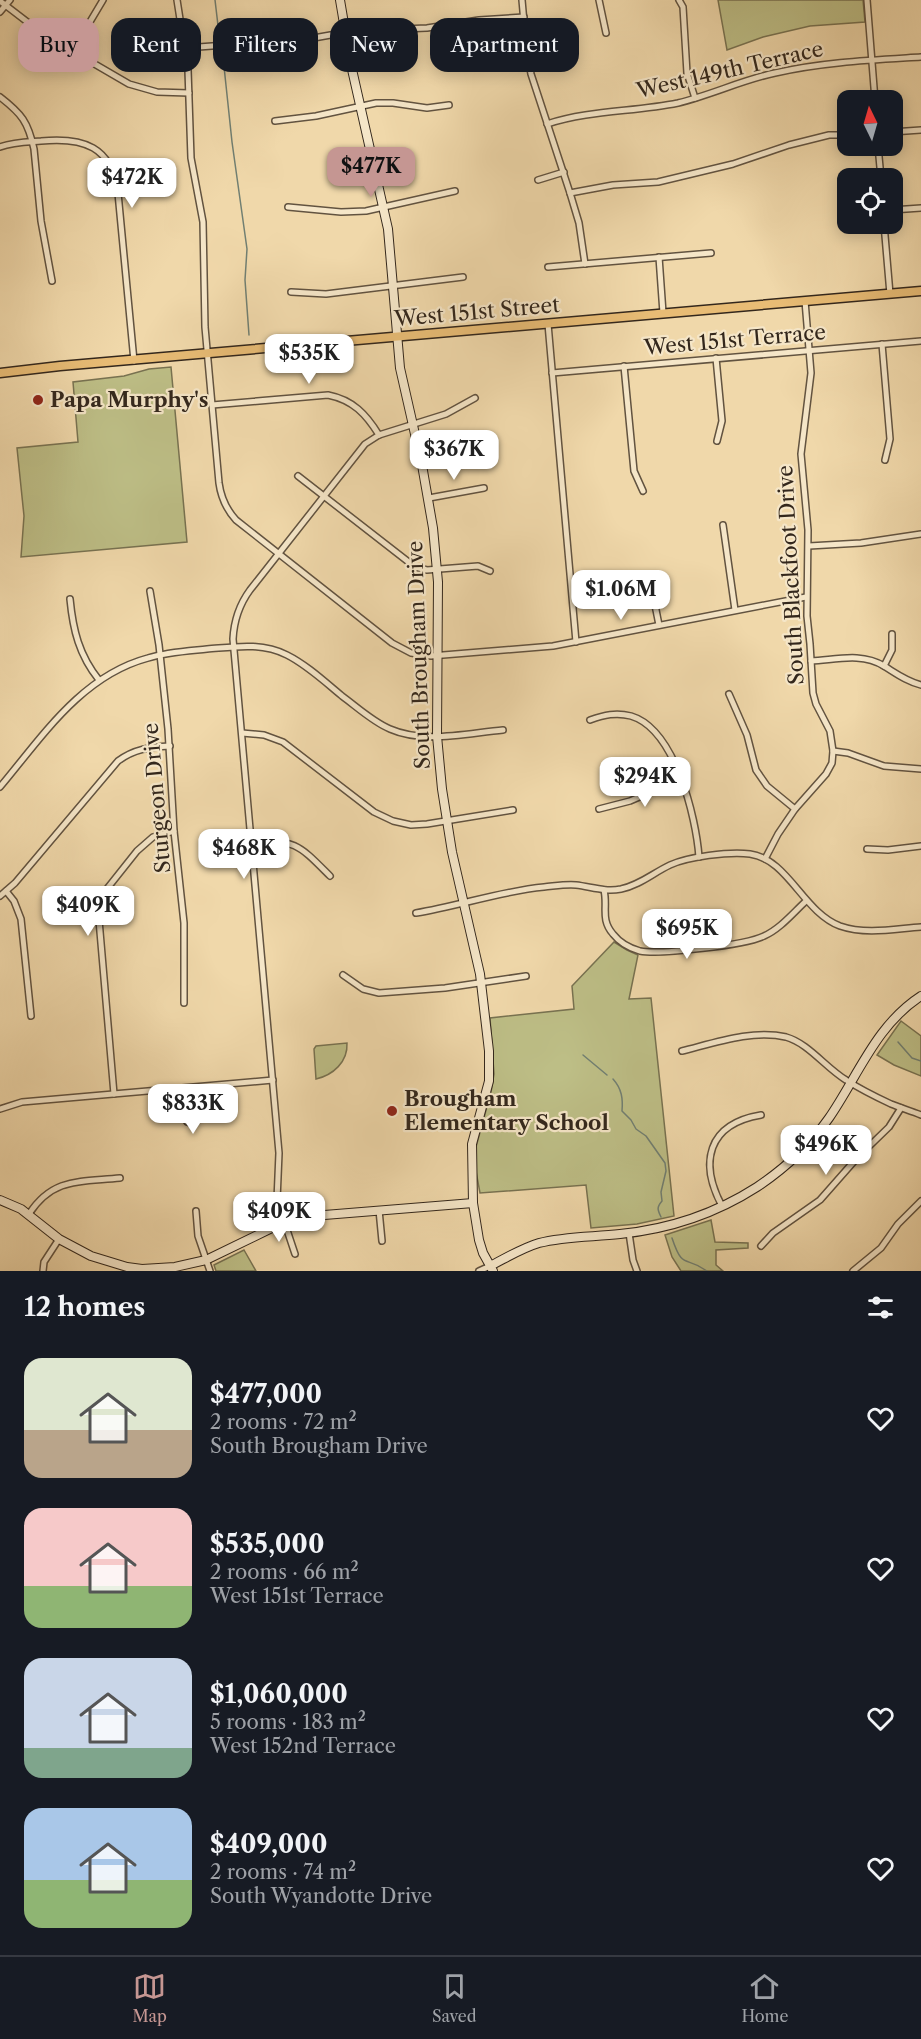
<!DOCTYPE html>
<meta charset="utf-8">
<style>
body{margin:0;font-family:"Libre Caslon Text",serif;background:#20242c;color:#f1f3f6;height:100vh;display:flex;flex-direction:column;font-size:22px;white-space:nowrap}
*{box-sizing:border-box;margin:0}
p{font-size:20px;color:#9ea1a6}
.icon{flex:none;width:33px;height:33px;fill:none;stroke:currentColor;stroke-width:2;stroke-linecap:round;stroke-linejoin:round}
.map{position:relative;height:1271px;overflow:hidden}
.side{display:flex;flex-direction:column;background:#171b24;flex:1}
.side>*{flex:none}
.banner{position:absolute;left:18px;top:18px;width:600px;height:54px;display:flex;gap:12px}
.needle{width:39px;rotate:355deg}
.tools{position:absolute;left:837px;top:90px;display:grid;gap:12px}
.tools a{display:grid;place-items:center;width:66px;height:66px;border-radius:12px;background:#171b24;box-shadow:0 3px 15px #0003;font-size:30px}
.price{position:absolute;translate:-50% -51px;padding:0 14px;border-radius:12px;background:#fff;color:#222;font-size:20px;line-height:39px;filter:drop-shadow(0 2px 3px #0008)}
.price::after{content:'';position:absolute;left:50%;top:36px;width:18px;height:14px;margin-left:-9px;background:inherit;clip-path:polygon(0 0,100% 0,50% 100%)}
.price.on{background:#c59692;color:#111}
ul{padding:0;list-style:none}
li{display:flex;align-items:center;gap:18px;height:150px;padding:0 24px}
li span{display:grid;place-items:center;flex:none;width:168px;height:120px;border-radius:18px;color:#555}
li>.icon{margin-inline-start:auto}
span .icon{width:72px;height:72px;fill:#fffc;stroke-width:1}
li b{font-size:26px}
h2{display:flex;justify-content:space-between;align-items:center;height:72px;padding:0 24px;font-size:26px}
.chip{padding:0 21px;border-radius:18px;background:#171b24;box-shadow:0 3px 15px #0003;font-size:21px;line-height:54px}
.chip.on{background:#c59692;color:#111}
.tab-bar{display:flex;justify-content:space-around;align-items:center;height:84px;border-top:2px solid #363941;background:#171b24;font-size:16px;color:#9ea1a6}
.tab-bar a{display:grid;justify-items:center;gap:3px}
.tab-bar .on{color:#c59692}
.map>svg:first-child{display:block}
.green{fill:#bdbe86;stroke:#787251;stroke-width:1.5}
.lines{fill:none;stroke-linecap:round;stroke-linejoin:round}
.stream{stroke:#717f72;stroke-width:1.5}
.street-casing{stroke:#625340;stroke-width:8}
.secondary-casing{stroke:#33271c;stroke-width:10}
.primary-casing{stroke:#33271c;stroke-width:11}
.street{stroke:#f5e6c8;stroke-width:5}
.secondary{stroke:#f5e6c8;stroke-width:8}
.primary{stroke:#e8bc75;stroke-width:8}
.poi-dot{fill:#8f2418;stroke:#f5e6c8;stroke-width:2}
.labels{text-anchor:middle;stroke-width:4.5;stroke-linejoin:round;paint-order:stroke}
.street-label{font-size:21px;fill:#33271c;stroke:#f5e6c8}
.poi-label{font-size:21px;font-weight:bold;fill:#33271c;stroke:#f5e6c8;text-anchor:start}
</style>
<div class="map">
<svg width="921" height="1271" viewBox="0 0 921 1271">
<rect width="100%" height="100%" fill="#f0d8aa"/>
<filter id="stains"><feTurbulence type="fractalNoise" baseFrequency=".00333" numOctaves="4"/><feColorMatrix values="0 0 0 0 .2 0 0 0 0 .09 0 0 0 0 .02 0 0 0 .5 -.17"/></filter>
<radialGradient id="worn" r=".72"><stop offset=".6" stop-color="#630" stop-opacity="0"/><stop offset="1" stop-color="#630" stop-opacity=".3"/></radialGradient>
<!-- green -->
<g class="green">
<polygon points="718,0 863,0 865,22 810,26 763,37 727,50"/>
<polygon points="171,367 187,542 21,557 24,516 17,448 78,442 73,382 124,376 149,369"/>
<polygon points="614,942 627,950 638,955 629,999 651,998 674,1216 637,1224 591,1228 586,1185 480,1193 475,1166 476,1147 491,1092 494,1074 490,1018 574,1009 572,986"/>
<polygon points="901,1021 921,1036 921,1076 894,1065 877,1055"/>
<path d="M347,1043C348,1062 333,1075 316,1079L314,1049L316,1046Z"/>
<polygon points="711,1220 715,1242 748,1243 748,1248 716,1250 716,1265 723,1271 681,1271 672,1257 665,1235"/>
<polygon points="244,1250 256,1271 216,1271 214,1265"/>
</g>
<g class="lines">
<!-- stream -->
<g class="stream">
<polyline points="215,0 219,34"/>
<polyline points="223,57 232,142 247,249 245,280 249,335"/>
<polyline points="898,1042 912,1058 921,1061"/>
<polyline points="583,1055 607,1075"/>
<path d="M613,1079C622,1089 623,1099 622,1111L631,1120L636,1129L646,1136L665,1163L666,1171L661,1192L662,1201C657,1207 657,1209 661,1217"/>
<path d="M672,1238C683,1271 685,1255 707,1271"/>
</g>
<defs>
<g id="street">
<path d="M177,0L188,70L191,158L203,222L205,327L219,483C221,498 226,509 236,520L392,643L411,653L431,656L553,646L806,597"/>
<polyline points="522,0 526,45 531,74 570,193 579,223 585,264"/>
<polyline points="599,0 606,33"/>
<polyline points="679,0 683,7 687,73 695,98"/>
<polyline points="867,0 875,100"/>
<polyline points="0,1 43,34 129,84 157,92 189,93"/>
<polyline points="0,12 10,0"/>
<polyline points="185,48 308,39 353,31 427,28 479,20 524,17"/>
<polyline points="72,52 103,0"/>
<path d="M0,97C22,114 28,122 34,149L41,221L52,281"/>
<polyline points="275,121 316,116 376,103 393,103 427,108 449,105"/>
<path d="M547,124C590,110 634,112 678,103C711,95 742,80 775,73C823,62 872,60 921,57"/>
<polyline points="892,132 921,130"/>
<polyline points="878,146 881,178"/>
<path d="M0,147C13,142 27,142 41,141C83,137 112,146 118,193L134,361"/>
<polyline points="538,180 564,172"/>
<polyline points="570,193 613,185 658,182 733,164 789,145 829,135 848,135"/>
<polyline points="288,207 341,212 366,211 455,191"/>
<polyline points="892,210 921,208"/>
<polyline points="884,224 890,294"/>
<polyline points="659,257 663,313"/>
<polyline points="548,267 711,253"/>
<polyline points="291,292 326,294 463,277"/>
<polyline points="548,324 576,642"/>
<polyline points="882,344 890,439 885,460"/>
<polyline points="716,358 722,421 717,441"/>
<polyline points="624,366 634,471 643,491"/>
<polyline points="552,373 921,341"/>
<path d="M212,405L328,395C353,400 366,414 379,435"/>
<polyline points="298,476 415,567 427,570 478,566 490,571"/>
<polyline points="429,498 484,488"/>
<polyline points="723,525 735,610"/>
<polyline points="809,546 861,543 921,534"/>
<polyline points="649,575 659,625"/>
<polyline points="150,591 159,645 168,729 174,831 184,923 184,1003"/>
<path d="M70,599C73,630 79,655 99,680"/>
<path d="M811,661C835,660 861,652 884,666C897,674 906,681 921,685"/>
<polyline points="884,666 892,650 892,634"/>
<polyline points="729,694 747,735 756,770 767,786 795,809"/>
<path d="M590,720C604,715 616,712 631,716C675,729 696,817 699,857"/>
<polyline points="242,733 264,735 283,742 374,812 393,821 411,825 427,824 513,810"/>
<polyline points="833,751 848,753 884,766 921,769"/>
<path d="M0,787C42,737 81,676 148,658C167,652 187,651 207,649C234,647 261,642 287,655C307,665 325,682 342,696C357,707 373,722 390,729C424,744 468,733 503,730"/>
<polyline points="599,809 630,801 681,779"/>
<path d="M252,842C295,838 301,847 330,876"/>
<polyline points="867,849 888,850 921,846"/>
<polyline points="765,859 778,834 795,809 826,774 832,763 833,751 830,731 816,704 813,693 810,644 807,616 808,530 801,454 811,373 805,301"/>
<path d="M604,890C608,907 600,919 613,934C620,943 629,948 640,951C659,955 746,945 764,936C780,929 793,913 806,901"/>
<polyline points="6,891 14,901 21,919 31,1016"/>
<path d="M0,896L15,883L118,761C134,749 150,747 170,746"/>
<path d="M416,913C459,906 501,891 544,887C555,886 566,884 576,885C592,887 605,892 621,889C640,885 653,873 670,865C687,857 730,851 750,854C788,859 803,912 840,926C866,935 894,929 921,927"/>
<polyline points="343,975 363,989 379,993 445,988 526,976"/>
<path d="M682,1051C714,1043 753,1029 786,1037C808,1043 826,1068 846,1080C860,1089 876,1097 891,1104C901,1108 911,1111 921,1115"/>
<path d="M182,1088L185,1118L187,1122L193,1124C202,1116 197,1098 196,1087"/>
<polyline points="114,1094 99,920 100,903 106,890 137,851 153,837 174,831"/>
<polyline points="0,1109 22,1102 273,1080"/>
<path d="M722,1206C699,1163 707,1124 761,1115"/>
<polyline points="379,1210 382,1241"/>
<polyline points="196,1211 198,1236 210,1271"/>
<path d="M29,1214C53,1177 81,1182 120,1178"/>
<polyline points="629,1233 633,1260 637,1271"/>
<polyline points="761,1246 773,1233 820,1200 857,1158 889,1127 901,1108"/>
<path d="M295,1254L277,1200L279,1153L233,639C234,620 239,605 250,590L365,444L379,435L446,414L475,398"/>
<polyline points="43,1271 44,1262 59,1239"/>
<polyline points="479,1271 490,1266"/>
<polyline points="853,1271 881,1248 898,1224 921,1201"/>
</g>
<g id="secondary">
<polyline points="340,0 351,65 388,229 400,368 422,465 433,528 438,582 437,736 442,789 452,852 480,974 489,1051 489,1081 472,1144 473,1203 479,1240 483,1253 493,1271"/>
<polyline points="0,1200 21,1209 59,1239 91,1256 127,1267 142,1269 175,1267 206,1260 274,1227 312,1216 473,1203"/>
<path d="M490,1266C506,1258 522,1248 539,1243C565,1236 594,1237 620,1234C670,1229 715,1214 757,1187C784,1169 810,1145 829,1118C858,1076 876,1025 921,996"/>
</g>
<polyline id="primary" points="0,373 60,366 921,291"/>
</defs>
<!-- street casing -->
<use href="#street" class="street-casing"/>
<!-- secondary casing -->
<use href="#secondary" class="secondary-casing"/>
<!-- primary casing -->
<use href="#primary" class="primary-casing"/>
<!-- street -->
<use href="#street" class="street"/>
<!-- secondary -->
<use href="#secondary" class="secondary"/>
<!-- primary -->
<use href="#primary" class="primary"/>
</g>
<!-- markers -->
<g class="poi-dot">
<circle cx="38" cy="400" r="6"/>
<circle cx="392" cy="1111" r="6"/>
</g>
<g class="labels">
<!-- street labels -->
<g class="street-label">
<text transform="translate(730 70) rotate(-13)" y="7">West 149th Terrace</text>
<text transform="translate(477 312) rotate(-5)" y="7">West 151st Street</text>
<text transform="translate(735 340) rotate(-5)" y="7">West 151st Terrace</text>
<text transform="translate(791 575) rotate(-93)" y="7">South Blackfoot Drive</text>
<text transform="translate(419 655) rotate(-92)" y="7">South Brougham Drive</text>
<text transform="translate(157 798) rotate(-95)" y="7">Sturgeon Drive</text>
</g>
<!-- poi labels -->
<g class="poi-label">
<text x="50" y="407">Papa Murphy's</text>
<text x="404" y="1106">Brougham<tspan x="404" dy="24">Elementary School</tspan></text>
</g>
</g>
<rect width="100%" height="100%" filter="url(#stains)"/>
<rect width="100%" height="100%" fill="url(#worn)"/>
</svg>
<div class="tools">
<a><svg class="needle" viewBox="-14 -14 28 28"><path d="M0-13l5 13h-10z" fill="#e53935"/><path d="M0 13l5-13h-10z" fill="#9ea1a6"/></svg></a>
<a><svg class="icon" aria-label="locate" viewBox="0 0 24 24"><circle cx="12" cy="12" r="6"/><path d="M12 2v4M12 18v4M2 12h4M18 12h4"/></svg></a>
</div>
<b class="price on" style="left:371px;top:198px">$477K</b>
<b class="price" style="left:132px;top:209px">$472K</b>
<b class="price" style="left:309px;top:385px">$535K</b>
<b class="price" style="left:454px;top:481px">$367K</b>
<b class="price" style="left:621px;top:621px">$1.06M</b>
<b class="price" style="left:645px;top:808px">$294K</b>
<b class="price" style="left:244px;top:880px">$468K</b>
<b class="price" style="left:88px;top:937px">$409K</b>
<b class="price" style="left:687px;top:960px">$695K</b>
<b class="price" style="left:193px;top:1135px">$833K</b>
<b class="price" style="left:826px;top:1176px">$496K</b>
<b class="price" style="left:279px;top:1243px">$409K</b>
<div class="banner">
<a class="chip on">Buy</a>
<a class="chip">Rent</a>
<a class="chip">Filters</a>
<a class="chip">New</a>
<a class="chip">Apartment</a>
</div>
</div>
<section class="side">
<h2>12 homes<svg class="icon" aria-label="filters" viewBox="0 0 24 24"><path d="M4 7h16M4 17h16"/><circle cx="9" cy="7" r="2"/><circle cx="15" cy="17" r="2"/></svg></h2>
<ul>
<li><span style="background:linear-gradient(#dfe7d0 60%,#b9a48a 0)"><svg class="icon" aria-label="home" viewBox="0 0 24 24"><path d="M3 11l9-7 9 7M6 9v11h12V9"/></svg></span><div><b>$477,000</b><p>2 rooms · 72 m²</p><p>South Brougham Drive</p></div><svg class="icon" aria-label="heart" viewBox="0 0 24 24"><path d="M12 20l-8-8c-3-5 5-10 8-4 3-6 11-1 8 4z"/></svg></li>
<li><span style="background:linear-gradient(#f6c9c9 65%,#8fb573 0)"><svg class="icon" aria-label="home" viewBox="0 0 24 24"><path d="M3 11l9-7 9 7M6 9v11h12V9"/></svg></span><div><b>$535,000</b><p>2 rooms · 66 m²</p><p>West 151st Terrace</p></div><svg class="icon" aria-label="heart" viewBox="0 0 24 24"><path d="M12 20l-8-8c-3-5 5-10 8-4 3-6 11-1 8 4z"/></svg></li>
<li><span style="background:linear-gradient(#c9d6e8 75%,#7fa58c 0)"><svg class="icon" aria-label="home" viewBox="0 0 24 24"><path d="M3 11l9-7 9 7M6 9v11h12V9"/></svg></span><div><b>$1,060,000</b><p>5 rooms · 183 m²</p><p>West 152nd Terrace</p></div><svg class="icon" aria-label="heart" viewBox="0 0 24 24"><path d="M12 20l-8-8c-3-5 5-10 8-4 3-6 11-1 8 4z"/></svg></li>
<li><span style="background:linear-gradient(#a9c7e8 60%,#8fb573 0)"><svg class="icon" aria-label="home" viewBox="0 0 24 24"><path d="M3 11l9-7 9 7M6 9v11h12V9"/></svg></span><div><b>$409,000</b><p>2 rooms · 74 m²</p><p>South Wyandotte Drive</p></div><svg class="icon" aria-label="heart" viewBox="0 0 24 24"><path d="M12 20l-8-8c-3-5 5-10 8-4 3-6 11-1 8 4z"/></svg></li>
</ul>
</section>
<nav class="tab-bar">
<a class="on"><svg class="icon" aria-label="map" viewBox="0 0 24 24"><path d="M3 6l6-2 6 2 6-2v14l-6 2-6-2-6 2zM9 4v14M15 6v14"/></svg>Map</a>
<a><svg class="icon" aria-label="saved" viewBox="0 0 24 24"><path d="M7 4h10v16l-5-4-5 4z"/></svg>Saved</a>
<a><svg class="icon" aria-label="home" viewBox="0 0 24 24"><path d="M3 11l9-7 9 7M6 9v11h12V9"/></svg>Home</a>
</nav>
